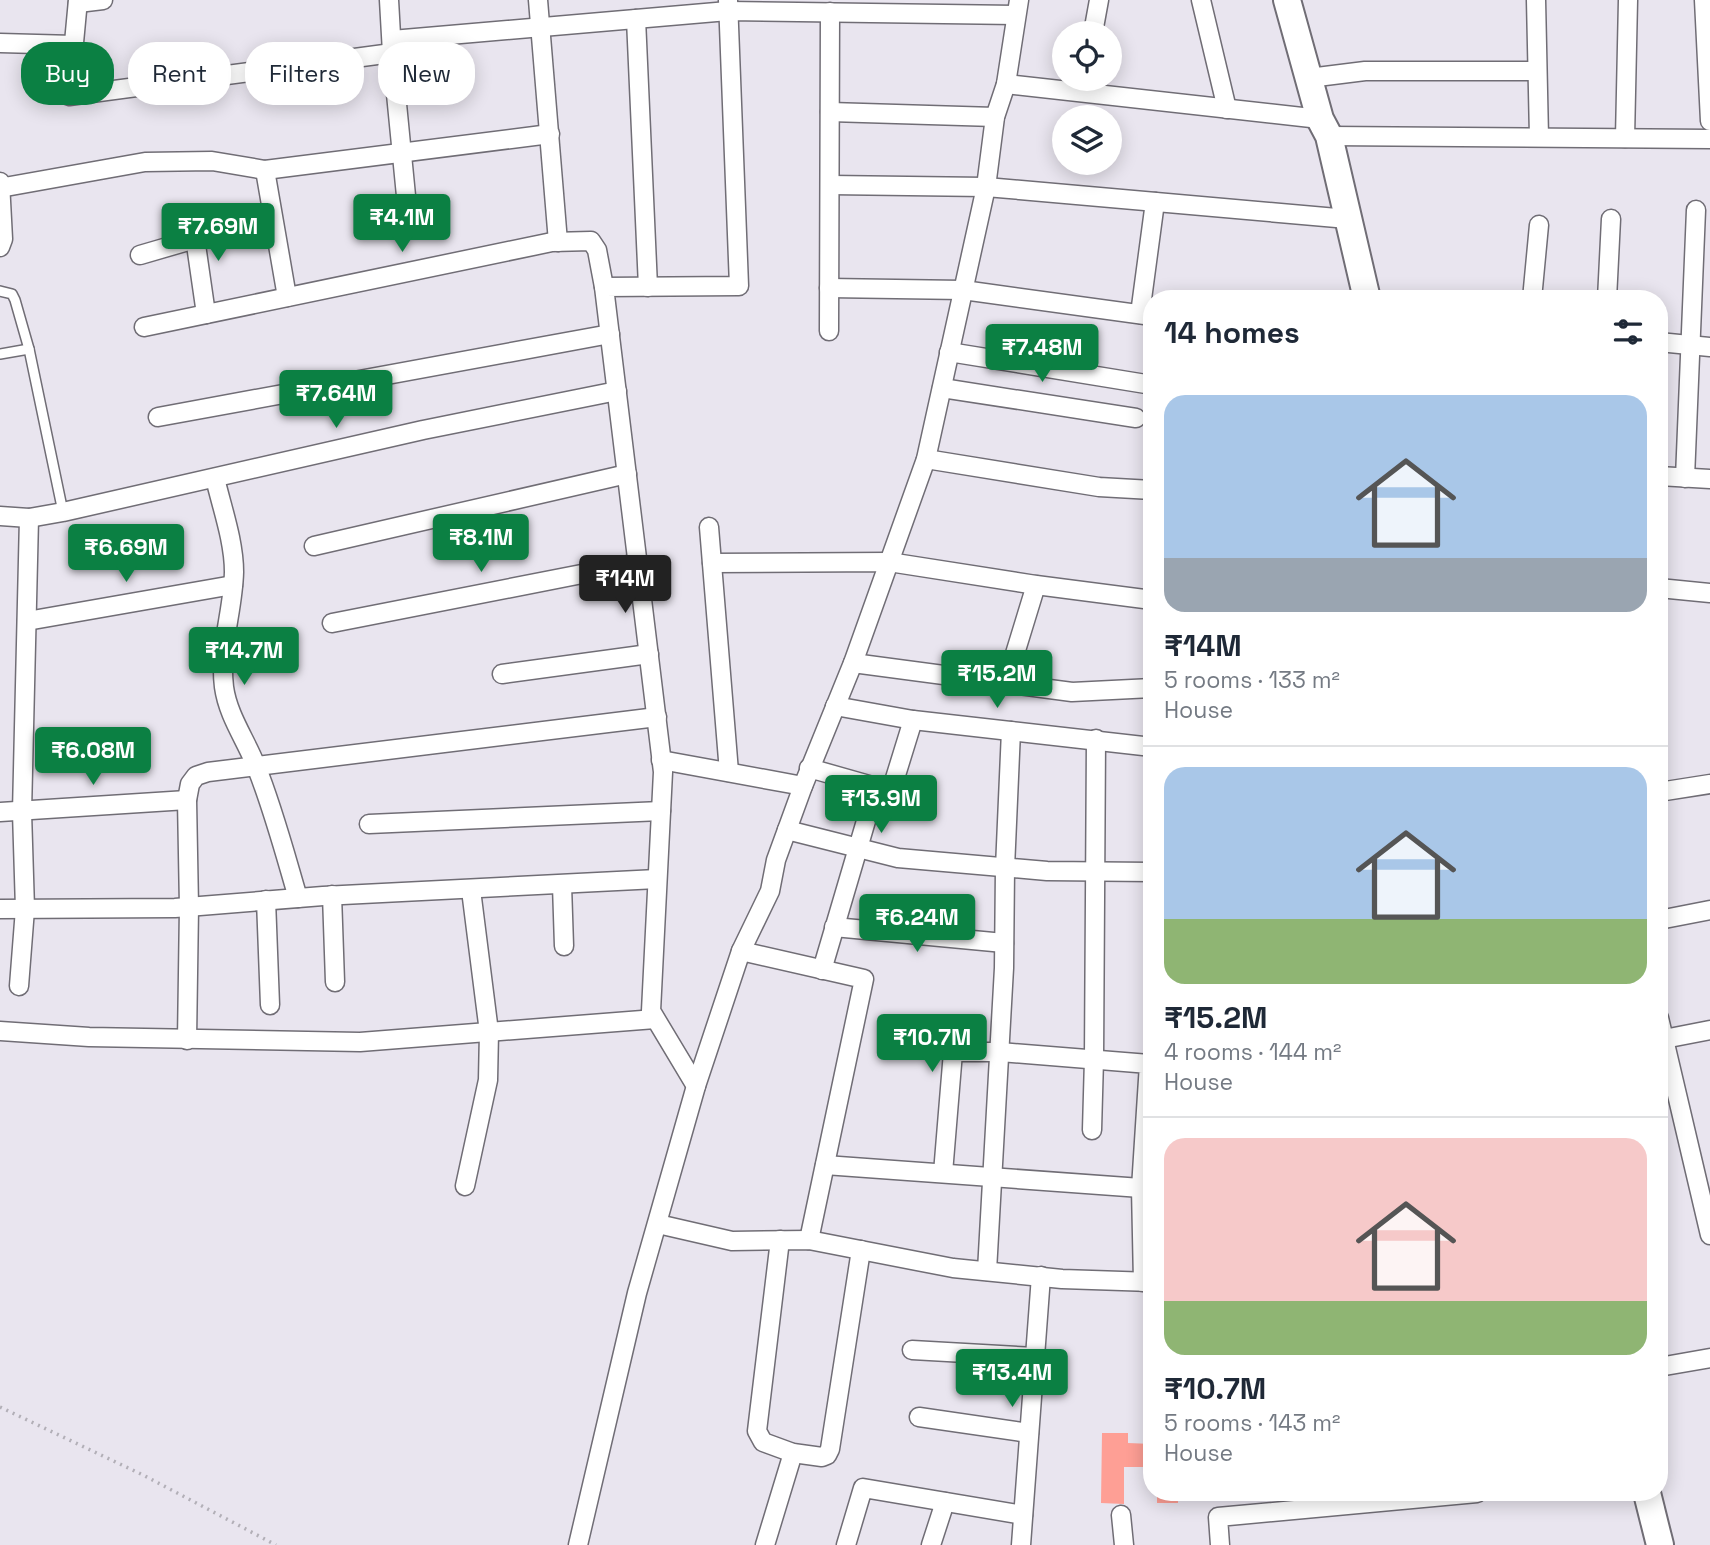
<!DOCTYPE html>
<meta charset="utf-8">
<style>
body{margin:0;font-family:"Space Grotesk",sans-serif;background:#f2f2f3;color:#1f2937;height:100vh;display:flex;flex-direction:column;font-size:26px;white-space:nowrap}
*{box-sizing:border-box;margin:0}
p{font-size:23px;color:#747a83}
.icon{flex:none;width:38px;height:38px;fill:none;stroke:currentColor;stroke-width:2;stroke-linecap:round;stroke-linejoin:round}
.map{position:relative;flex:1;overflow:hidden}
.panel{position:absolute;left:1143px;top:290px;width:525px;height:1211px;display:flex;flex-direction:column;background:#fff;border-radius:28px;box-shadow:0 4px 18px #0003}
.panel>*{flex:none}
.banner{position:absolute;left:21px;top:42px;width:665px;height:63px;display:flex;gap:14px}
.fabs{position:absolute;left:1052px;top:21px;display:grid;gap:14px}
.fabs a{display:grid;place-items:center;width:70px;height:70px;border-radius:50%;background:#fff;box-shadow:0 4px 18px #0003;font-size:35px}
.price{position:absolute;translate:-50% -60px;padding:0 16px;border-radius:7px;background:#0b8043;color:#fff;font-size:23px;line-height:46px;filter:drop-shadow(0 2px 4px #0008)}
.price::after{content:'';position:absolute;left:50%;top:42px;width:21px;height:16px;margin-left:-10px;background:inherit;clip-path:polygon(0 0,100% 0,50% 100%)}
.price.active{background:#222;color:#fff}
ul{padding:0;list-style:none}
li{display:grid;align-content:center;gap:14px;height:371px;padding:0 21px}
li+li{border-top:2px solid #e0e1e3}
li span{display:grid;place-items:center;height:217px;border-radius:21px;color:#555}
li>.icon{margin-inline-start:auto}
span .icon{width:126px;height:126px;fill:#fffc;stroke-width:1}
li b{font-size:30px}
h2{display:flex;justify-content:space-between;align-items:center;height:84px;padding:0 21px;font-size:30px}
.pill{padding:0 24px;border-radius:28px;background:#fff;box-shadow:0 4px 18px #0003;font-size:24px;line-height:63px}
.pill.active{background:#0b8043;color:#fff}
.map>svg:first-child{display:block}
.building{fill:#fe9f95}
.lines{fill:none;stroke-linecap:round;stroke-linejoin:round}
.lane-casing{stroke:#706d75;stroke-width:12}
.street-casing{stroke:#706d75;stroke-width:21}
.secondary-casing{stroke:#706d75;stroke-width:30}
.path{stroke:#b2afb7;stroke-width:3.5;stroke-dasharray:2 5;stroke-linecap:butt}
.lane{stroke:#fff;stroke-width:9}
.street{stroke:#fff;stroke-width:18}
.secondary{stroke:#fff;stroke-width:26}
</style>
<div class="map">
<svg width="1710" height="1545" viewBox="0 0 1710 1545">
<rect width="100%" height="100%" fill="#e9e5ef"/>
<!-- building -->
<g class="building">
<polygon points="1102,1433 1128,1433 1128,1443 1152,1444 1152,1467 1124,1467 1124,1504 1101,1503"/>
<rect x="1157" y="1493" width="21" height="10"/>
</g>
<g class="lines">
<defs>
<g id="lane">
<polyline points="0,291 12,294 15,300 29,349 63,512"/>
<polyline points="0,354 29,349"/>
</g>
<g id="street">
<polyline points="78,0 69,96 392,53"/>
<polyline points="389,0 392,53 407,206"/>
<polyline points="538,0 558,242"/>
<polyline points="1201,0 1227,109"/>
<polyline points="1536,0 1539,137"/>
<polyline points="1704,0 1710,121"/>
<polyline points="78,3 103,0"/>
<polyline points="636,19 648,287"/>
<polyline points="1093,33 1099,0"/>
<polyline points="392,40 728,11 1016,15"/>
<polyline points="0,43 74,45"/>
<polyline points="1309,78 1365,71 1537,71"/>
<polyline points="1006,84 1320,119"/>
<polyline points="830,112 995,117"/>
<polyline points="1329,136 1710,139"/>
<polyline points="1625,138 1628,0"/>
<polyline points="265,170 287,297"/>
<polyline points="0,182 3,239 0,247"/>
<polyline points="830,185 986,187 1348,219"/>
<polyline points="0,188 145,162 212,161 265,170 550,134"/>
<polyline points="192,217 206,314"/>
<polyline points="140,255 195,239"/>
<polyline points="829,288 963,290 1152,316"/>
<polyline points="1532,299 1539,225"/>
<polyline points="1607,299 1611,219"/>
<polyline points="1140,314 1155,202"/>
<polyline points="144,327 552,242 591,241 597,250 604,287"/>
<polyline points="829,331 830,12"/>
<polyline points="1659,342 1710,347"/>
<polyline points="949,352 1152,385"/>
<polyline points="942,388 1136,418"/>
<polyline points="158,417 610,334"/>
<polyline points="926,459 1099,487 1152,490"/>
<polyline points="1659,476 1710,479"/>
<path d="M215,478C222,508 234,541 234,572C233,612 219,646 224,687C228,716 246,740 256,766C273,808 285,854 298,898"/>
<polyline points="1685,478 1696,210"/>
<polyline points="0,516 29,518 63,512 423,430 617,391"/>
<polyline points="709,527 729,772"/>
<polyline points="314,546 627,474"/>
<polyline points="712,563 889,562 1036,585 1152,600"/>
<polyline points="1659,588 1710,593"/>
<polyline points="27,621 233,585"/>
<polyline points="332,623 638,563"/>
<polyline points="853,663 1072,692 1152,688"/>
<polyline points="502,674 649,654"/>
<polyline points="1006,683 1036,585"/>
<polyline points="835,706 913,720 1152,747"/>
<polyline points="661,760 803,786"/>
<polyline points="809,768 876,787 822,970"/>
<polyline points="876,787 892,788 913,720"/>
<polyline points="1659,792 1710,784"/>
<polyline points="0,812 187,800"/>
<polyline points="369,824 661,811"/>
<polyline points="787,830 898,858 1047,871 1152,872"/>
<polyline points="562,885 564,946"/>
<polyline points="332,895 335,982"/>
<polyline points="266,900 270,1005"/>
<polyline points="0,909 175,908 323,896 657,879"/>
<polyline points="1659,920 1710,910"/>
<polyline points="834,927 1004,943"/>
<polyline points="741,951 864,979 809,1240"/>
<polyline points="19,986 25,909 22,812 29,518"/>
<polyline points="1659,1018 1710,1235"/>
<polyline points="0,1031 89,1037 360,1042 655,1019"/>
<polyline points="1664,1039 1710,1030"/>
<polyline points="187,1040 189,907 187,800 190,784 196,776 208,772 657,717"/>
<polyline points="696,1086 651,1011 663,772 604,287 739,286 728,0"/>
<polyline points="1092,1130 1094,1059 1096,739"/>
<polyline points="825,1165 1141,1188"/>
<polyline points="943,1173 953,1052 1000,1052 1149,1064 1141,1188 1143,1282"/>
<polyline points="465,1186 488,1080 489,1032 471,890"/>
<polyline points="658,1224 732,1241 809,1240 953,1268 1062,1279 1152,1282"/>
<polyline points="780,1240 757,1431 763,1442 793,1453 822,1457 827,1455 830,1449 861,1250"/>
<polyline points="987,1271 1004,968 1005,868 1011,731"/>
<polyline points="912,1350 1035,1357"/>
<polyline points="1659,1367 1710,1358"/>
<polyline points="919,1417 1029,1433"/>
<polyline points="1121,1515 1124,1545"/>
<polyline points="578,1545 637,1293 696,1086 741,951 770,891 776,860 803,786 853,663 926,459 986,187 995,117 1006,84 1019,0"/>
<polyline points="765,1545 793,1453"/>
<polyline points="846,1545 863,1488 1023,1515"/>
<polyline points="931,1545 945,1502"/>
<polyline points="1021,1545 1041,1276"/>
<polyline points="1220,1545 1218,1517 1477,1493"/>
</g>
<g id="secondary">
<polyline points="1287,0 1320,119 1329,136 1367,299"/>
<polyline points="1647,1493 1660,1545"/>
</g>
</defs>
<!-- lane casing -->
<use href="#lane" class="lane-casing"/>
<!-- street casing -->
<use href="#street" class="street-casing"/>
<!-- secondary casing -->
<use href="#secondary" class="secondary-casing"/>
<!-- path -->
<polyline class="path" points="0,1407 145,1476 276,1545"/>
<!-- lane -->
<use href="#lane" class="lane"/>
<!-- street -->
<use href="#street" class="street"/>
<!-- secondary -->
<use href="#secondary" class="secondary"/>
</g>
</svg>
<div class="fabs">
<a><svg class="icon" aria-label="locate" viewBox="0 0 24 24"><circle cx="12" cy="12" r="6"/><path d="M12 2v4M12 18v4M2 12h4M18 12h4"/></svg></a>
<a><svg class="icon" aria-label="layers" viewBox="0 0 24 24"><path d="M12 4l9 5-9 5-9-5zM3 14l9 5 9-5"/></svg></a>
</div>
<b class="price" style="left:402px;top:254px">₹4.1M</b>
<b class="price" style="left:218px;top:263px">₹7.69M</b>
<b class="price" style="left:1042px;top:384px">₹7.48M</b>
<b class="price" style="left:336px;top:430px">₹7.64M</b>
<b class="price" style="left:481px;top:574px">₹8.1M</b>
<b class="price" style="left:126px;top:584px">₹6.69M</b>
<b class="price active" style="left:625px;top:615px">₹14M</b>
<b class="price" style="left:244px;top:687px">₹14.7M</b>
<b class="price" style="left:997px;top:710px">₹15.2M</b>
<b class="price" style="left:93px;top:787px">₹6.08M</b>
<b class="price" style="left:881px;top:835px">₹13.9M</b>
<b class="price" style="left:917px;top:954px">₹6.24M</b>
<b class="price" style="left:932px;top:1074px">₹10.7M</b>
<b class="price" style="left:1012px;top:1409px">₹13.4M</b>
<div class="banner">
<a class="pill active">Buy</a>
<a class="pill">Rent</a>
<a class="pill">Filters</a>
<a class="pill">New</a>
</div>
<section class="panel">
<h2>14 homes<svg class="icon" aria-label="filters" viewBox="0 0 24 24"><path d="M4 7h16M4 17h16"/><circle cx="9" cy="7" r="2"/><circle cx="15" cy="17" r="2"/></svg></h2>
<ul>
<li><span style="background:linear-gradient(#a9c7e8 75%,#9aa5b1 0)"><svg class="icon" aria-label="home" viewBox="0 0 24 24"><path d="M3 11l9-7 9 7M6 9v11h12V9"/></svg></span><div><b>₹14M</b><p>5 rooms · 133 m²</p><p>House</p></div></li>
<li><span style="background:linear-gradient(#a9c7e8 70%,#8fb573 0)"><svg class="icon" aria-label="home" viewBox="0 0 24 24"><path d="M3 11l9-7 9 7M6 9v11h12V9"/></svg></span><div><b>₹15.2M</b><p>4 rooms · 144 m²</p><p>House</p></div></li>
<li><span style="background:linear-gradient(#f6c9c9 75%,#8fb573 0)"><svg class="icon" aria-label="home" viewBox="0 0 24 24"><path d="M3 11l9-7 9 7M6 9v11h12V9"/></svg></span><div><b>₹10.7M</b><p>5 rooms · 143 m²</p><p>House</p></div></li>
</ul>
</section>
</div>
